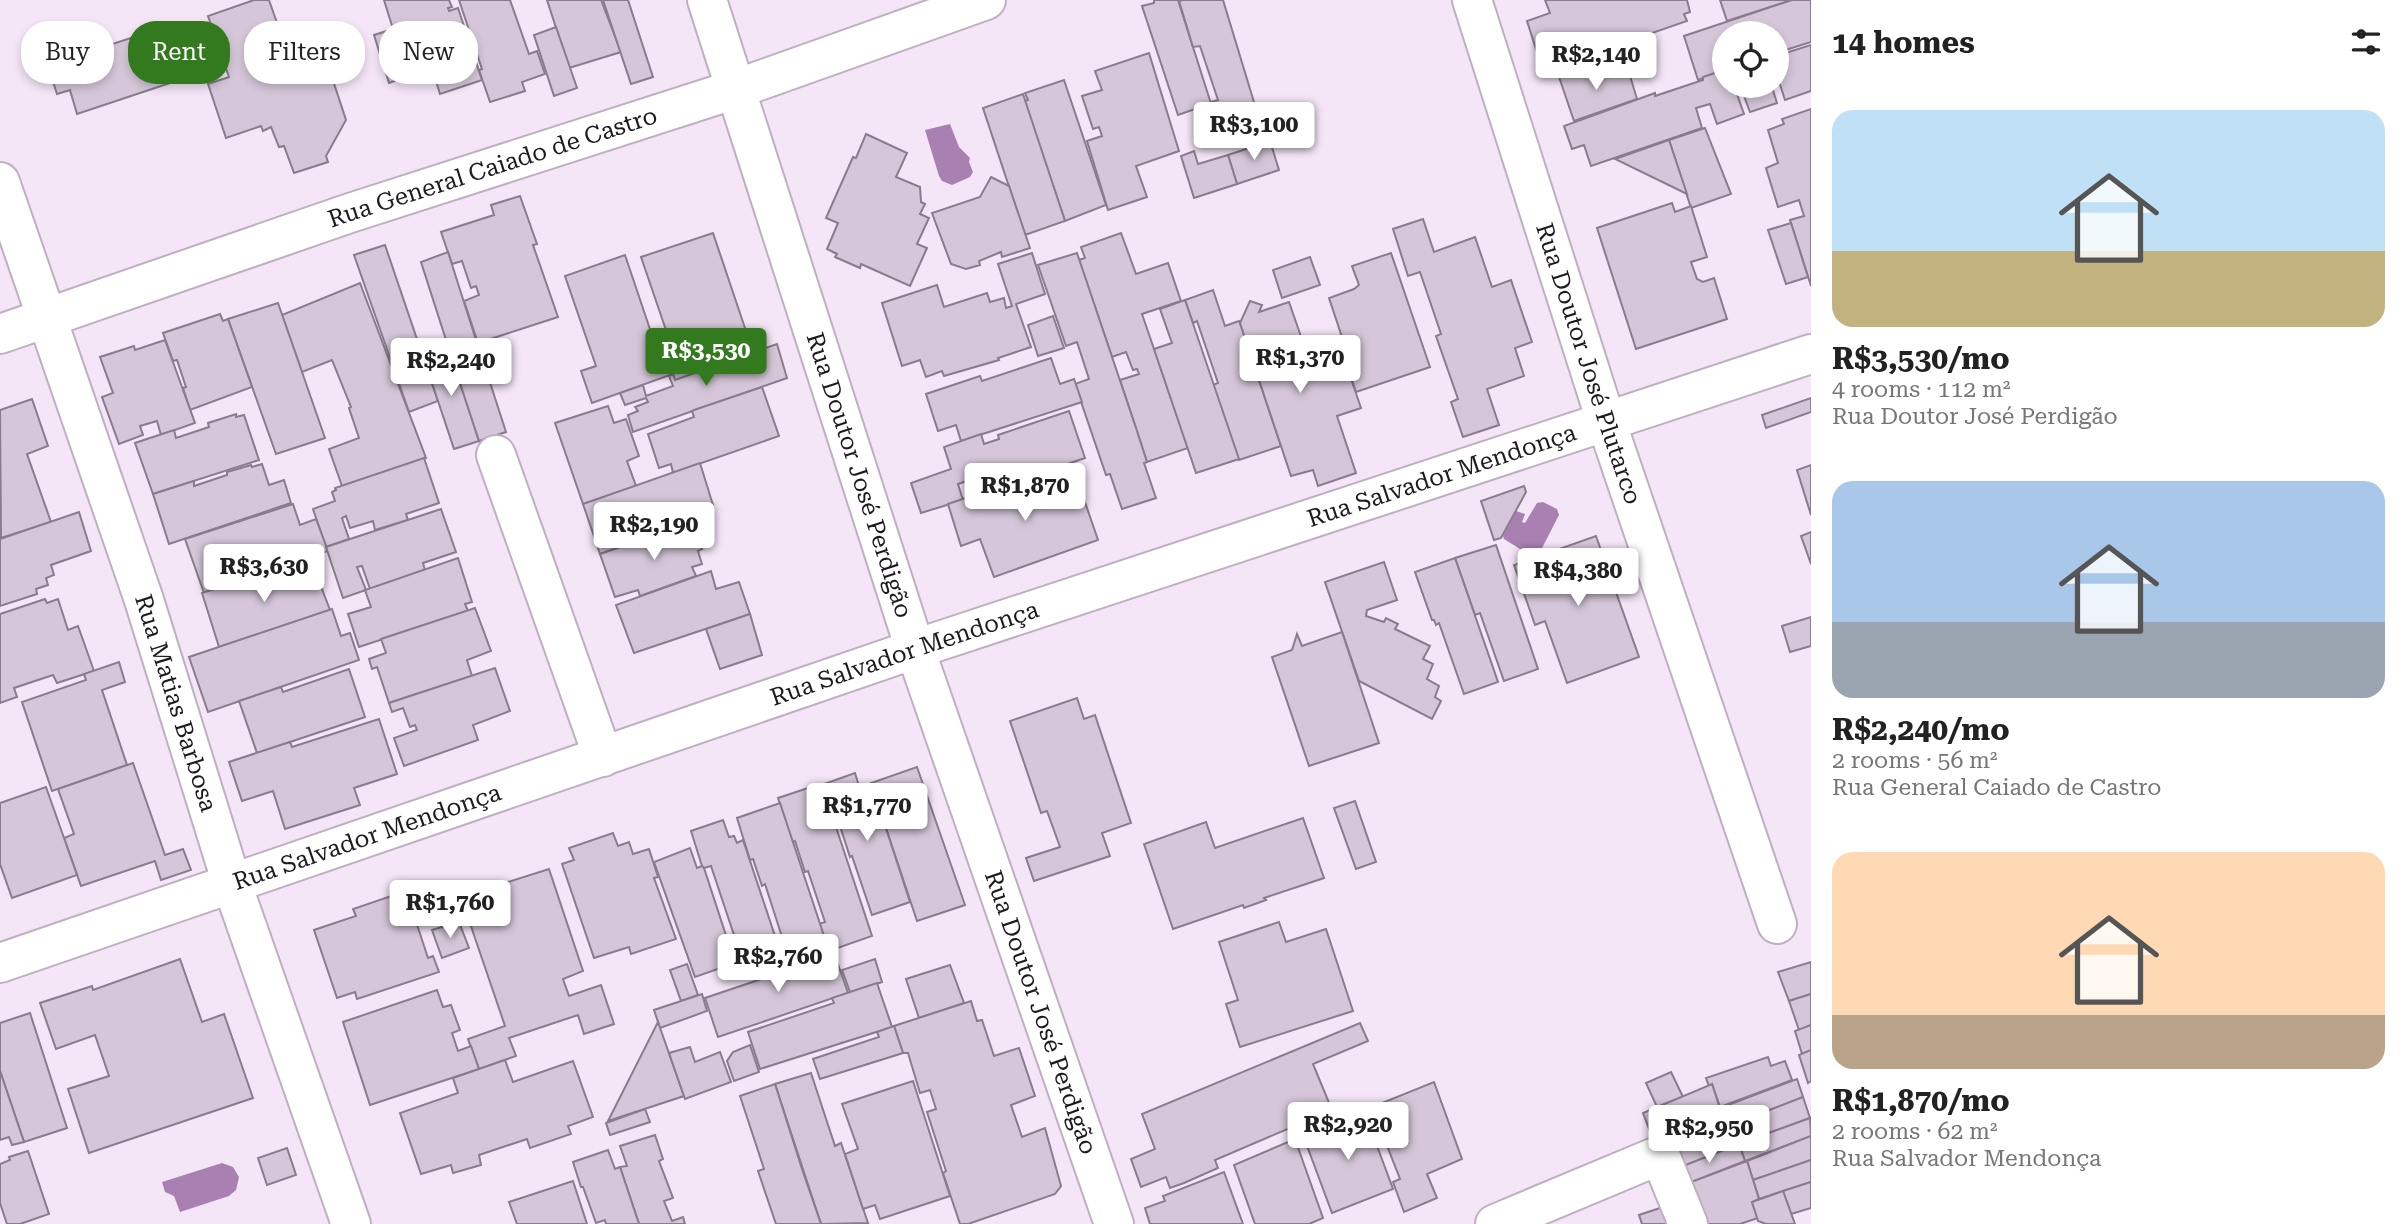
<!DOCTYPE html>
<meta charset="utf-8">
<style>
body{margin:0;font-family:"Roboto Serif",serif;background:#f6f6f6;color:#222;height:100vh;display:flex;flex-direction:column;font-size:26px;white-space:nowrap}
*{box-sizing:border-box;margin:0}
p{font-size:23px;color:#767676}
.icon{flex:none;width:38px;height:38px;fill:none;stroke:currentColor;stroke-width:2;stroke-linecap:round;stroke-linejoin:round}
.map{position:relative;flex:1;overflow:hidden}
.panel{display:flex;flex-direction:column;background:#fff;width:595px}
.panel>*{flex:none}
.guide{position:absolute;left:21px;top:21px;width:665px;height:63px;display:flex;gap:14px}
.controls{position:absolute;left:1712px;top:21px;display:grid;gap:14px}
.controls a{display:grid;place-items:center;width:77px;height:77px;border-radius:50%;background:#fff;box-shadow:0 4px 10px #0003;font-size:35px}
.price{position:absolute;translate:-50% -60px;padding:0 16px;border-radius:7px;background:#fff;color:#222;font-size:23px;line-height:46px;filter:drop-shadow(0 2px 4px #0008)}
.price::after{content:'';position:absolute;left:50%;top:42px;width:21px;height:16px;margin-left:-10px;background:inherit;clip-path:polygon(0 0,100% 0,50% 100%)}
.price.selected{background:#33791d;color:#fff}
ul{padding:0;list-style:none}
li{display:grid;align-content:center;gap:14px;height:371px;padding:0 21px}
li span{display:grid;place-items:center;height:217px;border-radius:21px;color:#555}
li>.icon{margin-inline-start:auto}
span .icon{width:126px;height:126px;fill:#fffc;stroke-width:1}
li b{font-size:30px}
h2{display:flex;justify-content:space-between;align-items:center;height:84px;padding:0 21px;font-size:30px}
.tag{padding:0 24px;border-radius:28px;background:#fff;box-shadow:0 4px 10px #0003;font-size:24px;line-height:63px}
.tag.selected{background:#33791d;color:#fff}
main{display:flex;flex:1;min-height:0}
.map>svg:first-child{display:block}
.water{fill:#a880b2}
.building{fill:#d5c7d9;stroke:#897c8c;stroke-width:2}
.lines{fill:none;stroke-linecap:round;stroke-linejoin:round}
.minor-casing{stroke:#beb0c1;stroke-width:42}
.minor{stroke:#fff;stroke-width:38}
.labels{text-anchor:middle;stroke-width:7;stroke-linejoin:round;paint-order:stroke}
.street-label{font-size:24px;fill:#1e191f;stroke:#f4e6f7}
</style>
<main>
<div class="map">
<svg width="1811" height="1224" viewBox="0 0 1811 1224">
<rect width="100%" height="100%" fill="#f4e6f7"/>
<!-- water -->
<g class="water">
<polygon points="950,124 959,147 970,158 969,162 973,172 970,177 952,185 942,181 939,176 925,130"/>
<polygon points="1543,502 1557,509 1559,515 1541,550 1528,554 1504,539 1503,536 1516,511 1525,514 1522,522 1525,523 1537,503"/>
<polygon points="222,1163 233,1167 239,1177 236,1190 229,1196 180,1212 174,1196 165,1192 162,1182"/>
</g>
<!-- building -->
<g class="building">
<polygon points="254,0 269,0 284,43 317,32 346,120 326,156 328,162 294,173 284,146 279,147 271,127 263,131 261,126 226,138 208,84 229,77 208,16"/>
<polygon points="384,0 449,0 452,7 448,8 449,11 458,8 482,80 440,94 432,68 389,83 374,35 393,29"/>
<polygon points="459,0 510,0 529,54 537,51 545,74 522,82 525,91 490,102 479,70 482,69"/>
<polygon points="547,0 601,0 621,52 569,68"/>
<polygon points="603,0 628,0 653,77 631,84"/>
<polygon points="1154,0 1178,0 1214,113 1198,118 1195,109 1178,115 1142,6 1154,3"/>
<polygon points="1183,0 1223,0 1257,112 1218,124 1211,102 1218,100 1200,46 1193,47 1179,1"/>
<polygon points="1545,0 1687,0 1690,12 1684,14 1687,21 1594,53 1595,56 1544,74 1527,21 1550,13"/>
<polygon points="1720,0 1792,0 1727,21"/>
<polygon points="1792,0 1811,0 1811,42 1776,53 1776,33 1724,33 1724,70 1698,80 1684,36"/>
<polygon points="556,27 577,88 554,96 534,35"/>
<polygon points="159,29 176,81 77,114 70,90 57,94 45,57 100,38 103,47"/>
<polygon points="1811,45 1811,91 1785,100 1776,72 1776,56"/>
<polygon points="1149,53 1179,151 1136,166 1147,197 1108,210 1087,141 1102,136 1099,127 1093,129 1082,96 1102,90 1095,71"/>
<polygon points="1593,66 1597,79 1628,69 1637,99 1574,121 1559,77"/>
<polygon points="1724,70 1724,86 1734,86 1744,114 1717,124 1710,104 1696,108 1702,128 1591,166 1584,145 1572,149 1564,126 1655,93 1655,96 1703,80 1703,77"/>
<polygon points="1064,80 1106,205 1065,221 1024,101 1028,100 1025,93"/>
<polygon points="1772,87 1777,103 1750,112 1744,96"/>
<polygon points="1023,94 1065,221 1025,235 983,108"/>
<polygon points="1811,109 1811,286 1790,220 1804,216 1799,200 1778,207 1766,168 1778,163 1768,130 1784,124 1782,119"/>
<polygon points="1705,128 1731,194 1691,208 1669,140"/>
<polygon points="866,134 907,153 896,177 920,187 921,202 925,204 920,214 929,218 917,244 927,248 910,286 861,264 860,268 835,257 837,254 827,249 838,223 826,218 853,157 856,158"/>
<polygon points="1669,140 1687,194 1615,159"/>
<polygon points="1270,141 1279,170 1237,184 1228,155"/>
<polygon points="1194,151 1198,164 1228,155 1237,184 1194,198 1181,156"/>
<polygon points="991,177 1009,186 1030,248 1002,257 1001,252 979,261 980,265 966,269 951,264 932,213 980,197"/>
<polygon points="520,196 537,244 533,245 558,317 478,343 464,301 479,295 476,286 471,288 462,261 452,264 441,232 494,215 491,205"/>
<polygon points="1672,203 1675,212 1691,206 1707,257 1691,262 1697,279 1703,282 1714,278 1727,319 1636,349 1597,228"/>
<polygon points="1423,219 1434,252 1475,237 1492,287 1511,280 1532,342 1515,348 1524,376 1487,389 1499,425 1463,437 1451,402 1458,399 1436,336 1441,334 1420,272 1408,276 1393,229"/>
<polygon points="1791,223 1808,277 1786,284 1768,230"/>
<polygon points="713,233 746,331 709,343 716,366 675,380 662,342 669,339 641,257"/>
<polygon points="1121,233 1136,274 1168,263 1181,301 1142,314 1188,448 1147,462 1120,380 1139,374 1137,369 1133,370 1126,352 1112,357 1079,260 1085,258 1081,247"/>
<polygon points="385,245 438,401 409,412 354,255"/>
<polygon points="448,252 483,362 456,371 421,262"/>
<polygon points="1032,253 1045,294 1016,304 1031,347 998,358 999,360 944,376 942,371 926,377 920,360 902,366 882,303 937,285 944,307 987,293 990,302 1004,298 1006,308 1012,306 998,264"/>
<polygon points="1077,253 1136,428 1147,462 1144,463 1156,498 1122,509 1110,474 1106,475 1075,384 1089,379 1077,342 1066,346 1038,265"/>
<polygon points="1391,253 1430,367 1356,392 1345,360 1349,358 1329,298 1354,289 1359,285 1352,266"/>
<polygon points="625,255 655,344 662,342 673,374 592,403 581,371 596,366 565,276"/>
<polygon points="1310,257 1320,285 1282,298 1273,270"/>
<polygon points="360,283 426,458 342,486 329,449 359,438 349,408 351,407 332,360 302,372 282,315"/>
<polygon points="1213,290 1225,326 1239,321 1240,323 1281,446 1239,460 1213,385 1218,383 1197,321 1193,323 1185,300"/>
<polygon points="1185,300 1239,459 1196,473 1154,349 1172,343 1160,309"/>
<polygon points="1250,301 1262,305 1259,312 1289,302 1315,377 1347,367 1361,408 1337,416 1356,473 1318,486 1313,470 1291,476 1240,323"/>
<polygon points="278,303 325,438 276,454 228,319"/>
<polygon points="220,314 223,321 228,319 252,387 190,410 183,388 186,387 177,360 173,361 163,333"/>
<polygon points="1053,316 1064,348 1038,356 1028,325"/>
<polygon points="165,340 195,423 161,435 157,421 140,426 143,435 119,444 102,397 113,393 100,357 134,346 135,350"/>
<polygon points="777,344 787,378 633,432 628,415 638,411 635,407 648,402 646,398 625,405 620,393 643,385 646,396 673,386 669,376 673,374 675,380"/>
<polygon points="449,348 479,441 454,449 423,356"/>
<polygon points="1051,358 1060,384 1074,379 1082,402 961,441 956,425 938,431 926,394 980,376 982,381"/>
<polygon points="485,367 506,432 479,441 458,377"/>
<polygon points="762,387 779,436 673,473 671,464 659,468 648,434 694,417 692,411 694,410"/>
<polygon points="1811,398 1811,412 1766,428 1762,415"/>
<polygon points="32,399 48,446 27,454 51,522 1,538 0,410"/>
<polygon points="608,406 614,423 626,419 639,456 627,461 636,486 583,504 555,423"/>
<polygon points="1069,411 1085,458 979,494 973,479 958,484 963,500 921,513 911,483 951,469 944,447 981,434 984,444 999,439 998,435"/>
<polygon points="236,414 236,417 244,415 259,460 153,494 135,443 174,430 176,438 209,427 208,423"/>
<polygon points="424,458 439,503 406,514 408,520 375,530 373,521 350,528 346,516 342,518 349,539 326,547 313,509 335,501 332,492 336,490 335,488"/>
<polygon points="700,463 713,505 689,513 692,522 600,554 583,504"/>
<polygon points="262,464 269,485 284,480 291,503 169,544 153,494 194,481 194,486 227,475 227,472 251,465 252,467"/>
<polygon points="1811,465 1811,515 1797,470"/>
<polygon points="1047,476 1050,485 1076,476 1098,540 994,577 980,539 961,546 948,504 992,489 994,495"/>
<polygon points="1524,486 1526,492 1501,538 1494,540 1481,501"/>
<polygon points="293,504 300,525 316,519 328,551 204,593 185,539"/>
<polygon points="441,509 456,552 423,563 425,570 370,589 362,566 357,567 366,590 343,598 326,547"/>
<polygon points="79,512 91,551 51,565 54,575 46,578 48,585 36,589 37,594 0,606 0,539"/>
<polygon points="692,522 702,549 698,551 702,564 692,567 696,576 640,596 638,590 615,597 600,554"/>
<polygon points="1811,532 1811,564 1801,536"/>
<polygon points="1596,536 1639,657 1567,683 1545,621 1535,625 1514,565"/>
<polygon points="1496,545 1538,669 1504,681 1480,613 1475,615 1455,558"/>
<polygon points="458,558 472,602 465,604 468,611 359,647 348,614 371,607 365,590"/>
<polygon points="1455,558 1498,682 1464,694 1439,623 1436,625 1434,620 1432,620 1415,572"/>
<polygon points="1384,562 1397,600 1367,610 1366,616 1384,622 1386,618 1398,624 1395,629 1430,646 1423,659 1433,664 1427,679 1439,686 1435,697 1441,701 1432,719 1359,681 1325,582"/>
<polygon points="312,563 330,610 219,647 202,593 245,579 246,585"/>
<polygon points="711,571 716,589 739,582 750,614 634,653 616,605"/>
<polygon points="45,599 47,603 58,599 68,630 78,626 94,671 57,683 53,675 14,688 17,697 0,703 0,614"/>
<polygon points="475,608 491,651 467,660 472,676 389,703 377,667 372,669 369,659 386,653 381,639"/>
<polygon points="332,609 341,636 350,633 359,660 208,712 189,657"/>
<polygon points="750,614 762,655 720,669 706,629"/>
<polygon points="1811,617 1811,646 1790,652 1782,626"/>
<polygon points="1342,632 1379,743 1309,766 1272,657 1292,650 1297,634 1302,646"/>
<polygon points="119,662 125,682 102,690 127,765 52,791 22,702 86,680 84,674"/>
<polygon points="495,668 510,711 473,725 478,740 404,766 394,738 417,730 415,725 410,727 403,708 392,712 389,703"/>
<polygon points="349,669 365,717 257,753 239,701 281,687 283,692"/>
<polygon points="1077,698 1084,719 1095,715 1131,823 1102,833 1110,856 1034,881 1026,858 1060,847 1047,811 1041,813 1010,721"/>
<polygon points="379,719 397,774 354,788 360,805 285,829 273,791 242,801 229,762 290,742 292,747"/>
<polygon points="133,763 165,855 183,849 191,870 161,880 155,861 81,886 64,838 74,834 58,789"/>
<polygon points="917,767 965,905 917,921 871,783"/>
<polygon points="855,773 861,793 867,791 869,800 876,798 910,902 872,915 852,856 850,857 840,826 836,828 821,785"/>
<polygon points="46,787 77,875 12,898 0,864 0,803"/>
<polygon points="811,787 818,808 823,806 826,814 831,812 872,936 829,951 819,924 825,922 808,871 805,872 795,841 792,842 778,798"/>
<polygon points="1355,801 1376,862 1356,869 1334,808"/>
<polygon points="780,803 829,951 806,959 799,938 784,943 765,884 762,886 753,859 750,860 737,818"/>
<polygon points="1303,818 1324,878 1264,898 1266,900 1244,908 1243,905 1173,929 1144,844 1206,822 1215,848"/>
<polygon points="723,820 729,837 734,836 737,843 743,840 785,966 764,973 758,954 742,959 711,866 704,868 702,866 691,831"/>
<polygon points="613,833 618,846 629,842 633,854 649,849 658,877 654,878 676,939 631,954 629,947 594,958 562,864 574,860 569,848"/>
<polygon points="690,848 697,868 702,866 704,868 735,963 695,977 654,862"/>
<polygon points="549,869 583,971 563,979 569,996 601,985 614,1024 584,1034 578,1015 509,1038 516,1056 479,1069 468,1039 505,1026 461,897"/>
<polygon points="406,891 428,958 433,956 439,972 357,999 355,992 337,998 314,930 356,916 353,909"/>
<polygon points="459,922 469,948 442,958 432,930"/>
<polygon points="1279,922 1286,942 1326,929 1353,1011 1240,1047 1226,1004 1238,1000 1219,942"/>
<polygon points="833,950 848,993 718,1037 705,998 794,968 792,964"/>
<polygon points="180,959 202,1022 224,1014 253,1098 89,1153 68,1089 109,1076 95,1035 56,1049 40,1003 92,986 93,990"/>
<polygon points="875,959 882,982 850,992 842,970"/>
<polygon points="1811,962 1811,994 1789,1001 1778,972"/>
<polygon points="687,964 698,995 681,1001 670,970"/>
<polygon points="950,965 964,1003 919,1018 906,979"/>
<polygon points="877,983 892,1027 760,1069 748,1032 834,1003 832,998"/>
<polygon points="437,990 443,1007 451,1005 460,1030 452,1033 458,1051 471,1046 479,1069 370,1105 343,1022"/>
<polygon points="702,994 707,1011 660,1028 654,1010"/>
<polygon points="1811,994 1811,1025 1799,1030 1789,1001"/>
<polygon points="971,1001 977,1021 982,1020 994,1056 1019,1048 1035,1096 1011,1105 1022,1137 1045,1128 1061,1186 1055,1194 968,1224 960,1224 943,1173 946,1171 927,1112 936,1109 930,1090 920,1093 908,1053 903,1053 894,1026"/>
<polygon points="30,1013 67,1128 24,1142 0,1071 0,1023"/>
<polygon points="658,1022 684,1096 608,1121"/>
<polygon points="1360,1023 1368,1041 1313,1064 1332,1110 1215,1160 1218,1168 1184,1183 1170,1188 1166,1177 1141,1187 1131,1159 1155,1149 1142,1114"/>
<polygon points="1811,1025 1811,1050 1802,1054 1795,1031"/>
<polygon points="894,1026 903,1053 820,1079 813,1059 879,1037 877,1032"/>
<polygon points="750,1045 759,1072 734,1081 727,1061 733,1052"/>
<polygon points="690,1047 695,1062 720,1052 731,1082 685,1099 669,1053"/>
<polygon points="1811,1050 1811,1081 1808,1083 1799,1055"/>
<polygon points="1768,1057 1771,1066 1785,1061 1792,1080 1720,1107 1712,1084 1709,1086 1706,1078"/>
<polygon points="505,1060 513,1082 573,1061 593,1117 568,1126 571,1134 530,1148 527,1139 479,1155 481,1165 453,1173 451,1165 421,1174 400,1113 458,1093 453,1078"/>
<polygon points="0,1071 24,1142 12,1145 9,1137 0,1140"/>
<polygon points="1671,1072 1683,1097 1657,1107 1646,1083"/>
<polygon points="811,1073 835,1146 841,1143 868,1223 821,1224 775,1084"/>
<polygon points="1797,1079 1803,1097 1726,1127 1723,1117 1731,1114 1728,1105"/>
<polygon points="913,1081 950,1196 880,1219 875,1205 863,1209 845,1154 858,1149 842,1104"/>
<polygon points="1434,1082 1462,1159 1427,1174 1437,1198 1404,1212 1393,1182 1400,1179 1372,1107"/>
<polygon points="775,1084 802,1169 821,1224 776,1224 758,1171 764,1169 740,1096"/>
<polygon points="1712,1084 1722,1115 1653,1139 1643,1113"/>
<polygon points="1803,1097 1810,1118 1741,1143 1736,1129 1729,1132 1726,1127"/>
<polygon points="645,1109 650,1122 610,1135 606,1123"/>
<polygon points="1364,1111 1393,1189 1332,1213 1303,1135"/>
<polygon points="1715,1118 1723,1139 1733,1135 1737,1145 1673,1170 1662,1137"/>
<polygon points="1810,1118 1811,1136 1745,1161 1739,1144"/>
<polygon points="655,1135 663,1159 659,1161 673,1198 664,1201 672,1221 683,1217 685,1224 639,1224 620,1167 627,1166 620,1146"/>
<polygon points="1811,1136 1811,1160 1753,1180 1747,1161"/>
<polygon points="1295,1139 1323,1218 1309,1224 1255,1224 1234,1165"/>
<polygon points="1739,1144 1745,1161 1679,1187 1673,1170"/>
<polygon points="287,1148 296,1175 267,1185 258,1158"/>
<polygon points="608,1150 615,1169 620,1167 639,1224 606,1224 605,1220 596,1223 583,1187 581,1187 573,1162"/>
<polygon points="28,1151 49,1214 20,1224 7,1224 0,1203 0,1164 10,1160 9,1157"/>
<polygon points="1811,1160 1811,1182 1759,1199 1753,1180"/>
<polygon points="1747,1161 1759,1199 1752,1202 1758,1218 1740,1224 1700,1224 1686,1184"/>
<polygon points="1224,1172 1243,1224 1150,1224 1145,1208 1165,1201 1163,1196"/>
<polygon points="573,1181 587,1224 517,1224 509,1202"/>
<polygon points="1811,1182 1811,1208 1791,1214 1783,1191"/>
<polygon points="1783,1191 1795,1224 1766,1224 1758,1221 1752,1202"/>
<polygon points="1675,1203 1683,1224 1642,1224 1639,1215"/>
</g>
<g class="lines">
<defs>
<g id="minor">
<path id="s1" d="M707,0L915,649L1114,1224"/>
<path id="s2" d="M1472,0L1606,421L1777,924"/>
<path id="s3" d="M0,182L144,600L232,884L351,1224"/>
<path id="s4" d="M0,334L350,213L736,89L986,0"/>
<polyline points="496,455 603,757"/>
<path id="s5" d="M0,963L915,649L1811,354"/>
<polyline points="1495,1224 1660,1155 1688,1224"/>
</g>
</defs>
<!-- minor casing -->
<use href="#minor" class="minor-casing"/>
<!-- minor -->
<use href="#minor" class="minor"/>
</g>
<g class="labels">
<!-- street labels -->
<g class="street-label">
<text dy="8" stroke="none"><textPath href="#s4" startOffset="520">Rua General Caiado de Castro</textPath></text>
<text dy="8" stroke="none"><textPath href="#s2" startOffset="382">Rua Doutor José Plutarco</textPath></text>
<text dy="8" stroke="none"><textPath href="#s1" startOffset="499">Rua Doutor José Perdigão</textPath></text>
<text dy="8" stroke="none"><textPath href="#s5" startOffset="1522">Rua Salvador Mendonça</textPath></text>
<text dy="8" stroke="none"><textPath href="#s5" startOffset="956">Rua Salvador Mendonça</textPath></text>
<text dy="8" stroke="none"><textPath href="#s3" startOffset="550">Rua Matias Barbosa</textPath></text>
<text dy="8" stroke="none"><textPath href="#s5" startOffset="388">Rua Salvador Mendonça</textPath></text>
<text dy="8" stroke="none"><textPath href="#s1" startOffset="1066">Rua Doutor José Perdigão</textPath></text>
</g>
</g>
</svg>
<div class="controls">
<a><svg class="icon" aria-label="locate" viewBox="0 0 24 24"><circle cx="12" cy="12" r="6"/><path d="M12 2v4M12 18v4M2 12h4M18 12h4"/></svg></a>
</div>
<b class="price" style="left:1596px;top:92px">R$2,140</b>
<b class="price" style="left:1254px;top:162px">R$3,100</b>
<b class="price selected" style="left:706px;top:388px">R$3,530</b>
<b class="price" style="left:1300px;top:395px">R$1,370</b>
<b class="price" style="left:451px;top:398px">R$2,240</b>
<b class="price" style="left:1025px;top:523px">R$1,870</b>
<b class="price" style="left:654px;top:562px">R$2,190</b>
<b class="price" style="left:264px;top:604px">R$3,630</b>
<b class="price" style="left:1578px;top:608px">R$4,380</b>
<b class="price" style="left:867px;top:843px">R$1,770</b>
<b class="price" style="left:450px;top:940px">R$1,760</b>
<b class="price" style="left:778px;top:994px">R$2,760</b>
<b class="price" style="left:1348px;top:1162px">R$2,920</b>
<b class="price" style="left:1709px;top:1165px">R$2,950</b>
<div class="guide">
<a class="tag">Buy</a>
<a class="tag selected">Rent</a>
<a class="tag">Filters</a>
<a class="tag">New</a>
</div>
</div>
<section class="panel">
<h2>14 homes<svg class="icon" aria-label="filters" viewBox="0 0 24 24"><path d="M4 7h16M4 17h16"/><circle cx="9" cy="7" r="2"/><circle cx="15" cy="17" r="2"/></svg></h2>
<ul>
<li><span style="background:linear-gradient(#bfe0f5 65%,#c2b280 0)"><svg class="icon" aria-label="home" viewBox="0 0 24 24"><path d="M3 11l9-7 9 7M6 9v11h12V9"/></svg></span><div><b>R$3,530/mo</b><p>4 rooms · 112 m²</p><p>Rua Doutor José Perdigão</p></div></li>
<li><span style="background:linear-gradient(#a9c7e8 65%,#9aa5b1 0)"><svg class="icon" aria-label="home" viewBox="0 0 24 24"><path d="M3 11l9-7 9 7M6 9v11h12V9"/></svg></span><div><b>R$2,240/mo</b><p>2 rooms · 56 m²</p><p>Rua General Caiado de Castro</p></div></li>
<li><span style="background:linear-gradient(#ffd9b3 75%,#b9a48a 0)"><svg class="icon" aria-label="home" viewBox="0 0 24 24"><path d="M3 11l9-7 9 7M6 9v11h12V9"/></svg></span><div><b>R$1,870/mo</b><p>2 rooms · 62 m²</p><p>Rua Salvador Mendonça</p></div></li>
</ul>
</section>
</main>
